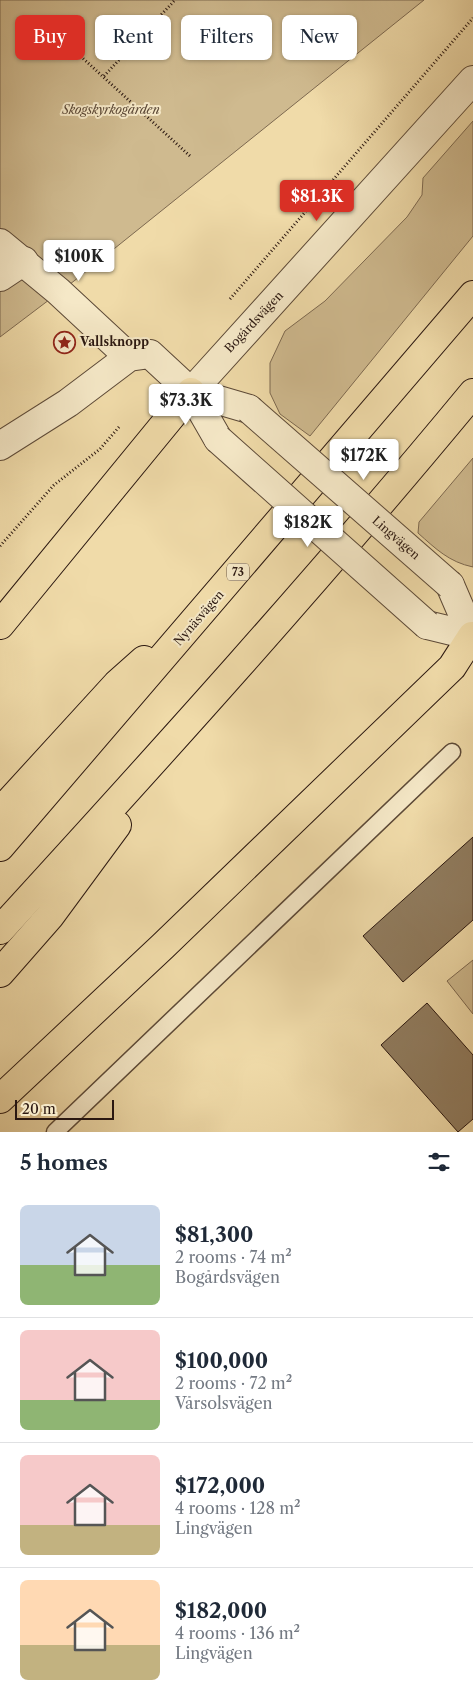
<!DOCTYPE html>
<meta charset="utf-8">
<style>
body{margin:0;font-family:"Libre Caslon Text",serif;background:#f2f2f3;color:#1f2937;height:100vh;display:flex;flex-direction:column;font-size:19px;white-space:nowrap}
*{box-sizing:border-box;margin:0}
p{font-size:16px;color:#747a83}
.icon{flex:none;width:28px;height:28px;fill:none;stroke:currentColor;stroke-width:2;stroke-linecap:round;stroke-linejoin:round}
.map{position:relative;height:1132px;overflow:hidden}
.side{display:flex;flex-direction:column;background:#fff;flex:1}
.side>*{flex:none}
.top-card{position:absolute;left:15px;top:15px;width:444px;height:45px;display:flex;gap:10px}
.scale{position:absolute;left:15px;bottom:12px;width:99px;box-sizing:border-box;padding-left:5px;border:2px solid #2b1811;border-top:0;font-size:14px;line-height:18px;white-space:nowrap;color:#2b1811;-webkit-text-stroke:4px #f5e8c7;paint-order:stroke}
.price{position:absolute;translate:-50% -42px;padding:0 11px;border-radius:5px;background:#fff;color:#222;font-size:16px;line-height:32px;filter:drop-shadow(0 1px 2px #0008)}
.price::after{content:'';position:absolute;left:50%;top:30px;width:15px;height:11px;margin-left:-8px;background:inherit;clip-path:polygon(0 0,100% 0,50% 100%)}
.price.active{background:#d93025;color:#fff}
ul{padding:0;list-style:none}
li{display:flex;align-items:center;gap:15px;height:125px;padding:0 20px}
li+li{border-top:1px solid #e0e1e3}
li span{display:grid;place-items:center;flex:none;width:140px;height:100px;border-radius:8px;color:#555}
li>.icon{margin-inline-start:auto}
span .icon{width:60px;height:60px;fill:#fffc;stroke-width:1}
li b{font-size:21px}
h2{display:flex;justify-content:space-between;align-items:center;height:60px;padding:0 20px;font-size:21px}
.tag{padding:0 18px;border-radius:8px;background:#fff;box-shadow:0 1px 4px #0004;font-size:18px;line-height:45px}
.tag.active{background:#d93025;color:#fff}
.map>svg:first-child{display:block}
.green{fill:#cfba8f;stroke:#7d6950}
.building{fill:#917d60;stroke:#2b1811}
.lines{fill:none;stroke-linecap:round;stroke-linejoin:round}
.service-casing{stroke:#5c4937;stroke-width:19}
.minor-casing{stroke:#5c4937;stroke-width:30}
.tertiary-casing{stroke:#5c4937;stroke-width:30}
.trunk-casing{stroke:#2b1811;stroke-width:30}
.path{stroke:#2b1811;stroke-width:3;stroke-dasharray:1 2.5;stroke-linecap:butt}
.service{stroke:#f5e8c7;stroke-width:16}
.minor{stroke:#f5e8c7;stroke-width:28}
.tertiary{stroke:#f5e8c7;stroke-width:28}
.trunk{stroke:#f0dba9;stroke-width:28}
.tertiary-bridge-casing{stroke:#5c4937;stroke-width:30;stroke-linecap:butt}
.tertiary-bridge{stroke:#f5e8c7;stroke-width:28}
.labels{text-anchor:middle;stroke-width:4;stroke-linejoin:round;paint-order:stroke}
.shield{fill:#f5e8c7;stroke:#685648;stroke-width:1}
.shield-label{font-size:11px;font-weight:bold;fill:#2b1811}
.park-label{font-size:12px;font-style:italic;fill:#5c4937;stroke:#f5e8c7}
.street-label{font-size:12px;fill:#2b1811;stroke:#f5e8c7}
.poi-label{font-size:12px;font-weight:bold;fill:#2b1811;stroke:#f5e8c7;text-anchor:start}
</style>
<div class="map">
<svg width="473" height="1132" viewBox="0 0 473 1132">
<rect width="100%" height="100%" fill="#f0dba9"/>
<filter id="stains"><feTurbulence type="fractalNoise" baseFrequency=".004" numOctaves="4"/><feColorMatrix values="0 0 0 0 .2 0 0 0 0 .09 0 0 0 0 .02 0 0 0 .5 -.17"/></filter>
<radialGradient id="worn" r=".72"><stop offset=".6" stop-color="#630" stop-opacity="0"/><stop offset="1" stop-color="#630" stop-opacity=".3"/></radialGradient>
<!-- green -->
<g class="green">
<polygon points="0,0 424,0 74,281 0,337"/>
<polygon points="473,121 473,236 310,436 280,414 270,393 270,363 285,331 325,301 407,217 422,195 423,178"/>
<path d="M473,458V567C449,562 436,549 418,533L419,522Z"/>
<polygon points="473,960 473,1014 447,981"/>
</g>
<!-- building -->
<g class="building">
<polygon points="473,837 473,920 403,982 363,936"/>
<polygon points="427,1003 473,1055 473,1119 458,1132 381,1045"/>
</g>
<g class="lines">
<defs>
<polyline id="service" points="55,1132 452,752"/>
<g id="minor">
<polyline points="0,243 58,291 129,357"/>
<polyline points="0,277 24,261"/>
<polyline points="0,446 68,403 129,357 150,354 191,392"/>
</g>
<g id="tertiary">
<polyline points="191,392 473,80"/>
<polyline points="191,392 249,409"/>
<polyline points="191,392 218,439"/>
<polyline points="450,585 472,636"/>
<polyline points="427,625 472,636"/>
</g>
<g id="trunk">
<polyline points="0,625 191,392"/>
<polyline points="0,812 117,684 144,660"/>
<polyline points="0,847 473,295"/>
<path d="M0,930C161,754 321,577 473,393"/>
<polyline points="0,973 50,916 117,825"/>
<polyline points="0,1099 163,946 452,667 472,636"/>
</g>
</defs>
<!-- service casing -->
<use href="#service" class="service-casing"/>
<!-- minor casing -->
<use href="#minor" class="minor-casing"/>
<!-- tertiary casing -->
<use href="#tertiary" class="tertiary-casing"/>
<!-- trunk casing -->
<use href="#trunk" class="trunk-casing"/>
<!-- path -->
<g class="path">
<polyline points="65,42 190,156"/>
<polyline points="104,76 175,0"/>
<polyline points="230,299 473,18"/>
<polyline points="0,546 54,485 100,449 119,427"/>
</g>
<!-- service -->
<use href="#service" class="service"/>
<!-- minor -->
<use href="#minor" class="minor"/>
<!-- tertiary -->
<use href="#tertiary" class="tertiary"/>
<!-- trunk -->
<use href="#trunk" class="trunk"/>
<defs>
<g id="tertiary-bridge">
<polyline points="249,409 450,585"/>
<polyline points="218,439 427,625"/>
</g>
</defs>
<!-- tertiary-bridge casing -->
<use href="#tertiary-bridge" class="tertiary-bridge-casing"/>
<!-- tertiary-bridge -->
<use href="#tertiary-bridge" class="tertiary-bridge"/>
</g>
<!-- icons -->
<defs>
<symbol id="sight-ring" viewBox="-11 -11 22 22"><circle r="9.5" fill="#f5e8c7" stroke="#8f2418" stroke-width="1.5"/><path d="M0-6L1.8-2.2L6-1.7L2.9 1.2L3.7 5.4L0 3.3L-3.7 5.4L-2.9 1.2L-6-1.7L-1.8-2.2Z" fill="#8f2418"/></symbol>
</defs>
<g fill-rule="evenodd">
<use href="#sight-ring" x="52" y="330" width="25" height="25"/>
</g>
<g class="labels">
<!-- shield labels -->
<rect class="shield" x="227" y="563.5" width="22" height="17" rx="4"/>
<g class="shield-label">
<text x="238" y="576">73</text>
</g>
<!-- park labels -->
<g class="park-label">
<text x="111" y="114">Skogskyrkogården</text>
</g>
<!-- street labels -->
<g class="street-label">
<text transform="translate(254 322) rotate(-47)" y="4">Bogårdsvägen</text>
<text transform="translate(396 538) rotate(41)" y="4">Lingvägen</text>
<text transform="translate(199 618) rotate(-49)" y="4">Nynäsvägen</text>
</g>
<!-- poi labels -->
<g class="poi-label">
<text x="80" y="346">Vallsknopp</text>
</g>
</g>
<rect width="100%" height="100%" filter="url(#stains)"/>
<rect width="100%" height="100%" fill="url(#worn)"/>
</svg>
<div class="scale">20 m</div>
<b class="price active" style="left:317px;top:222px">$81.3K</b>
<b class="price" style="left:79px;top:282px">$100K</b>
<b class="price" style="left:186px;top:426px">$73.3K</b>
<b class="price" style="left:364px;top:481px">$172K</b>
<b class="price" style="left:308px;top:548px">$182K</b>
<div class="top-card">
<a class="tag active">Buy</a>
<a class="tag">Rent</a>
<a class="tag">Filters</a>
<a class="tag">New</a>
</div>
</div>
<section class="side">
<h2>5 homes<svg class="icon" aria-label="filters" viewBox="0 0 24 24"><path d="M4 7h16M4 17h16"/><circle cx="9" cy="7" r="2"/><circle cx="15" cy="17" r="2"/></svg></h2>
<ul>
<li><span style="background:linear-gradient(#c9d6e8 60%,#8fb573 0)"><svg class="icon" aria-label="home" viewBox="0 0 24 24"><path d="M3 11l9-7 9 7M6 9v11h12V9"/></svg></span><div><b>$81,300</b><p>2 rooms · 74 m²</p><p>Bogårdsvägen</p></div></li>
<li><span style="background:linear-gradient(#f6c9c9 70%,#8fb573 0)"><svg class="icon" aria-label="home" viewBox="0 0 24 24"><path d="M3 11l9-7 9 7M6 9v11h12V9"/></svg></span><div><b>$100,000</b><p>2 rooms · 72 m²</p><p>Vårsolsvägen</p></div></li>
<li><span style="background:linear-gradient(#f6c9c9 70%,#c2b280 0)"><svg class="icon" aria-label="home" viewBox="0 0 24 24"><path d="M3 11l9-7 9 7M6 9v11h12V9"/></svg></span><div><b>$172,000</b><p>4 rooms · 128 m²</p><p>Lingvägen</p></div></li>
<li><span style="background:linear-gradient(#ffd9b3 65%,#c2b280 0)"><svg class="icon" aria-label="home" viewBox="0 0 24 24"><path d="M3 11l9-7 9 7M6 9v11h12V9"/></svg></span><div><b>$182,000</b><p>4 rooms · 136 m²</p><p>Lingvägen</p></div></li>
</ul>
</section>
